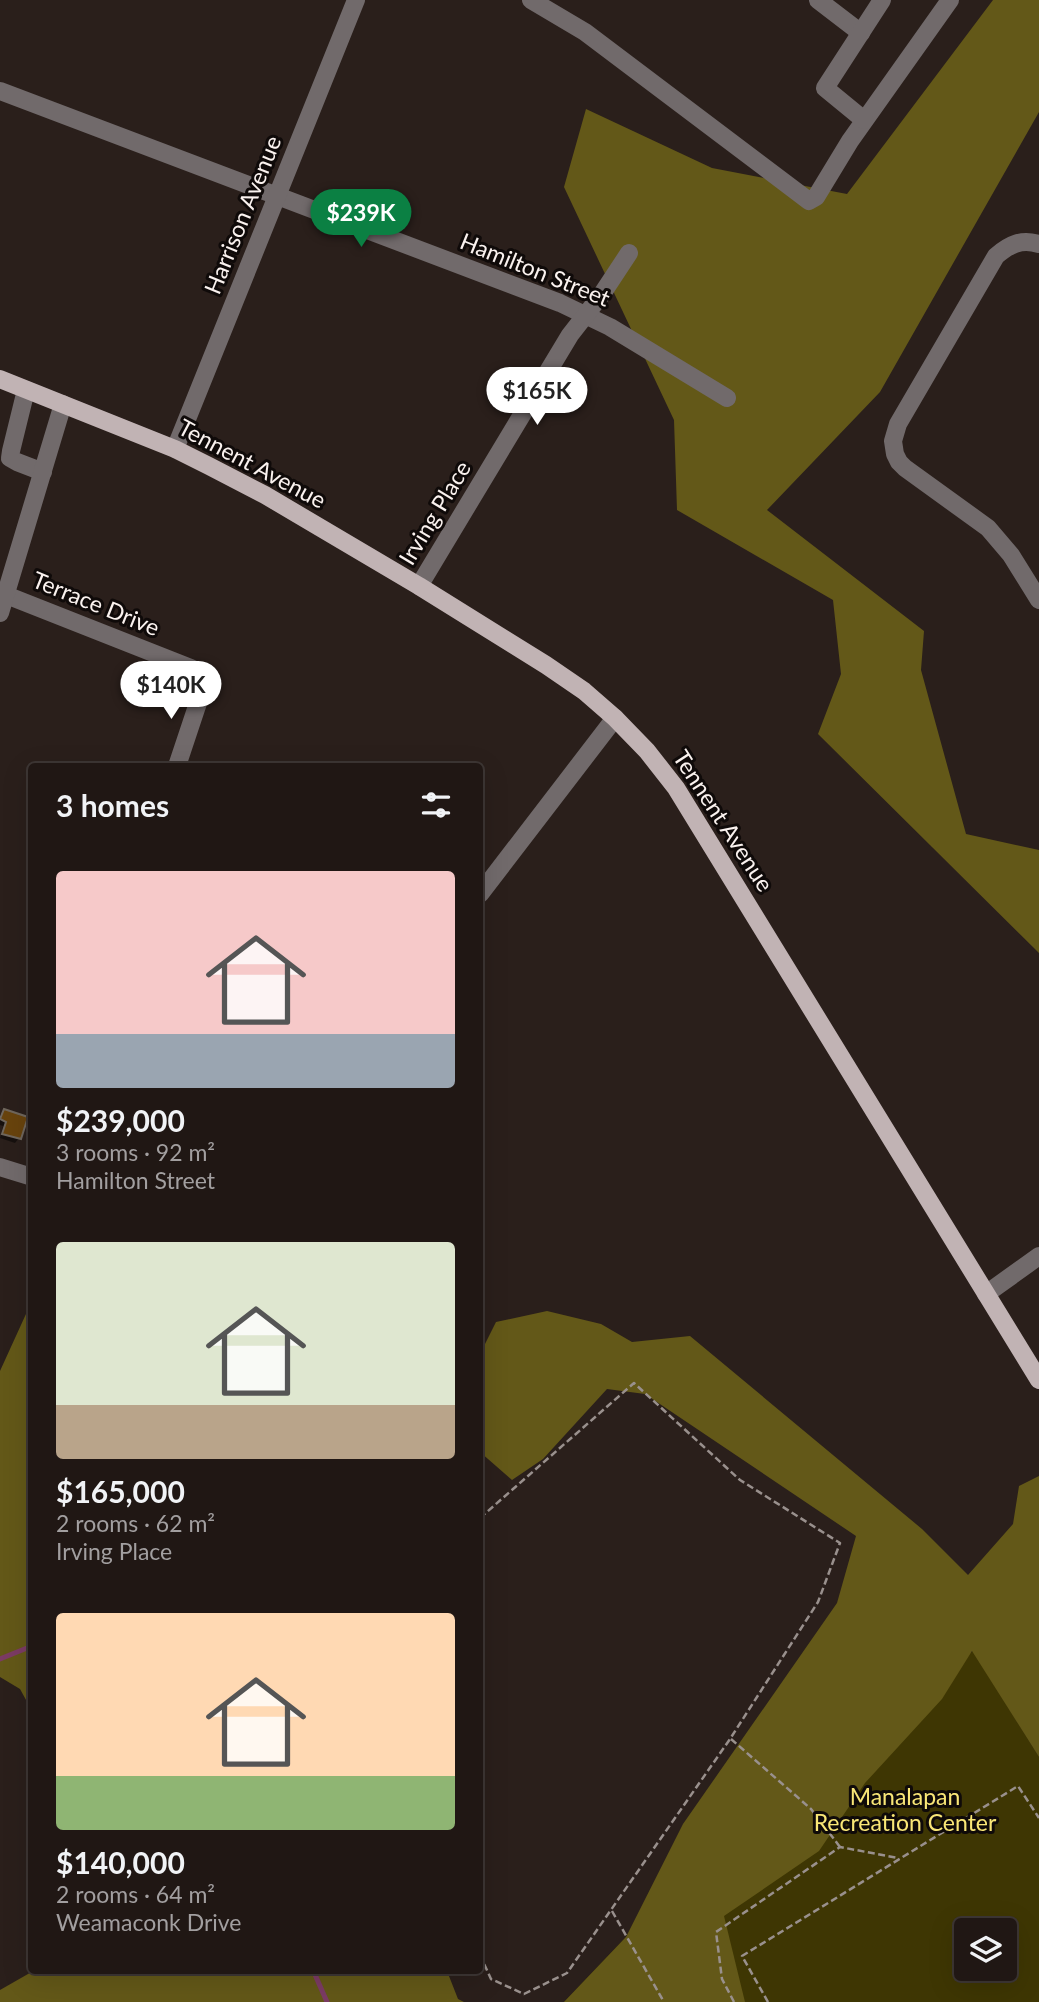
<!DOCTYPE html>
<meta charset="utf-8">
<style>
body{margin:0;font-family:Lato,sans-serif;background:#2d2422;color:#f1f3f6;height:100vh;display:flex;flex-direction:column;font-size:26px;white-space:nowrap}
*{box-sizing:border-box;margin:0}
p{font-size:23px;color:#a29fa0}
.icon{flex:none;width:38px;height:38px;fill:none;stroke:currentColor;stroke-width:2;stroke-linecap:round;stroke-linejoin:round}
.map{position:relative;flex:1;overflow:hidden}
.sheet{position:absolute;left:28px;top:763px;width:455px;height:1211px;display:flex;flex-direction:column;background:#201714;border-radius:7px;box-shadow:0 7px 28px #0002,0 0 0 2px #3d3634}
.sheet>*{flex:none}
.buttons{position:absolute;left:954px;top:1918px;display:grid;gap:14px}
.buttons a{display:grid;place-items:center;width:63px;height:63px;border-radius:7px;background:#201714;box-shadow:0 7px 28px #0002,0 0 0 2px #3d3634;font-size:35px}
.price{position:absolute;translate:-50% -60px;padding:0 16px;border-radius:24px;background:#fff;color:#222;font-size:23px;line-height:46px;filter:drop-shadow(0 2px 4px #0008)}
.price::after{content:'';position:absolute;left:50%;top:42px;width:21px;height:16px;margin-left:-10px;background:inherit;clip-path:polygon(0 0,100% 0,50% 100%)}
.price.on{background:#0b8043;color:#fff}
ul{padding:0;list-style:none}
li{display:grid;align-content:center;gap:14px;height:371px;padding:0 28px}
li span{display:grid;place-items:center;height:217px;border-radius:7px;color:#555}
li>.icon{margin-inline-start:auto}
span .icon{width:126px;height:126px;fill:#fffc;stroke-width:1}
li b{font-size:30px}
h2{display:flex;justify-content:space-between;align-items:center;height:84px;padding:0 28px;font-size:30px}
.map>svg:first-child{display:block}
.green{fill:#3e3603;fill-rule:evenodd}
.forest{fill:#635818}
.shadow{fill:#0007}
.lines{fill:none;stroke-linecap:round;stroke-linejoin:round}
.stream{stroke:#7b3b64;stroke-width:5}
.building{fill:#68430d;stroke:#6f665c;stroke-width:2}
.path{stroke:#99908d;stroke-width:2.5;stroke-dasharray:7 3.5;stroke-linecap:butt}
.minor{stroke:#716a6b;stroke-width:18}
.major{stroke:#c1b3b4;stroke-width:18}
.labels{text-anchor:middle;stroke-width:6;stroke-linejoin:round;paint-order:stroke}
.street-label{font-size:23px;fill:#faf2ef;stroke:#0f0a09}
.park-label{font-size:23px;fill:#f9e676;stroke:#0f0a09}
</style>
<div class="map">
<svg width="1039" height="2002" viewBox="0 0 1039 2002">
<rect width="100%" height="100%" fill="#2a1f1b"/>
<!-- green -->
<path class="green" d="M973,1651L1039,1757V2002H564L626,1937ZM966,1930H1004V1969H966Z"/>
<!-- forest -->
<g class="forest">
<polygon points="993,0 1039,0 1039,112 880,392 767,510 924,631 921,670 966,834 1039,850 1039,953 818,734 841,674 833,600 677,510 674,420 564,187 586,109 712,168 847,194"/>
<polygon points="31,1303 31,1709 20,1689 0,1677 0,1371"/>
<polygon points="547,1311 601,1324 632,1342 690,1336 922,1529 968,1575 1013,1524 1019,1486 1039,1476 1039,1757 972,1651 942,1699 865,1783 819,1851 724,1916 745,2002 564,2002 626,1937 683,1824 837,1603 856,1536 645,1394 607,1389 543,1459 512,1480 480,1452 480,1354 496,1322"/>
<polygon points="35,1970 447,1971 458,1999 464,2002 0,2002 0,1990"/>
</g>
<!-- shadow -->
<polygon class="shadow" points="4,1111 19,1138 15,1143 0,1138 3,1126 0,1125 0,1115"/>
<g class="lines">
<!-- stream -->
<g class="stream">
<polyline points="0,1659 32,1646"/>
<polyline points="313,1970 327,2002"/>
</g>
</g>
<!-- building -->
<polygon class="building" points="4,1109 28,1117 21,1139 2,1134 6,1122 0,1119"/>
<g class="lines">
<!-- path -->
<g class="path">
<polyline points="480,1518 634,1383 740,1480 840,1543 818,1602 730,1739 567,1973 524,1994 491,1979 480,1955"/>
<polyline points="731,1739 811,1809 840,1847"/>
<polyline points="612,1911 664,2002"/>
<polyline points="734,2002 722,1979 716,1932 840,1847 898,1858"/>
<polyline points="768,2002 742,1956 1018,1786 1039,1818"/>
</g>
<!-- minor -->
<g class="minor">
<polyline points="531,0 585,32 809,201 816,197 850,141 950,0"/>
<polyline points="818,0 861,33"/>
<polyline points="0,91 560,303 610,327 727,398"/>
<polyline points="864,120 825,88 882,0"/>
<path d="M1039,244C1021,239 1010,244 996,256L898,424L893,441L895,454L899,462L905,468L988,528L1011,555L1039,600"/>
<polyline points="26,390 11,451 10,458 17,462 43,472"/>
<polyline points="175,449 356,0"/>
<polyline points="419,586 570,335 602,294 629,253"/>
<polyline points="6,595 191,668 200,674 204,685 177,766"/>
<polyline points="0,613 63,404"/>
<polyline points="480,894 615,718"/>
<polyline points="0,1167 32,1177"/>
<polyline points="986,1294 1039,1256"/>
</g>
<!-- major -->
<polyline class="major" points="0,379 175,449 209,466 265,495 419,586 546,665 584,691 615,718 647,751 676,788 1039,1380"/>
</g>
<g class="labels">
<!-- street labels -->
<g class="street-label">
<text transform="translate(243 215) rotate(-68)" y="8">Harrison Avenue</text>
<text transform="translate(535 270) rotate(22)" y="8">Hamilton Street</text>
<text transform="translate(252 464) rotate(28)" y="8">Tennent Avenue</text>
<text transform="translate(435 513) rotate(-59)" y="8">Irving Place</text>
<text transform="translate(96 604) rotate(22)" y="8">Terrace Drive</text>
<text transform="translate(723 821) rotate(57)" y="8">Tennent Avenue</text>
</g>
<!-- park labels -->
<g class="park-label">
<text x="905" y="1805">Manalapan<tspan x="905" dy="26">Recreation Center</tspan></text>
</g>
</g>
</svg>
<div class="buttons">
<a><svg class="icon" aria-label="layers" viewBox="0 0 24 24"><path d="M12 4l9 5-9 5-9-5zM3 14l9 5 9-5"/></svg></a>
</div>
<b class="price on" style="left:361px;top:249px">$239K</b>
<b class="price" style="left:537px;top:427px">$165K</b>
<b class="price" style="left:171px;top:721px">$140K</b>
<section class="sheet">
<h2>3 homes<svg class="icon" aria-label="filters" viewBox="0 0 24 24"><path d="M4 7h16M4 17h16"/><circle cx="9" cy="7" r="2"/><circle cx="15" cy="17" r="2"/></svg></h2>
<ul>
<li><span style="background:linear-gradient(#f6c9c9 75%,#9aa5b1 0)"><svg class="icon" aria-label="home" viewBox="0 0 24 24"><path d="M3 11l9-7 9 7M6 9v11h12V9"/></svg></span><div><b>$239,000</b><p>3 rooms · 92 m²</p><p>Hamilton Street</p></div></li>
<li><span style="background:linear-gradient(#dfe7d0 75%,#b9a48a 0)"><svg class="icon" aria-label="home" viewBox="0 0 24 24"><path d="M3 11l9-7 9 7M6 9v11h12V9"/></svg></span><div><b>$165,000</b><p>2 rooms · 62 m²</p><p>Irving Place</p></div></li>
<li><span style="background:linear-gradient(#ffd9b3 75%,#8fb573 0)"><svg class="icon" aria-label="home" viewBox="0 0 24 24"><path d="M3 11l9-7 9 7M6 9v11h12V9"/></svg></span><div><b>$140,000</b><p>2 rooms · 64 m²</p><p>Weamaconk Drive</p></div></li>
</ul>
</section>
</div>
